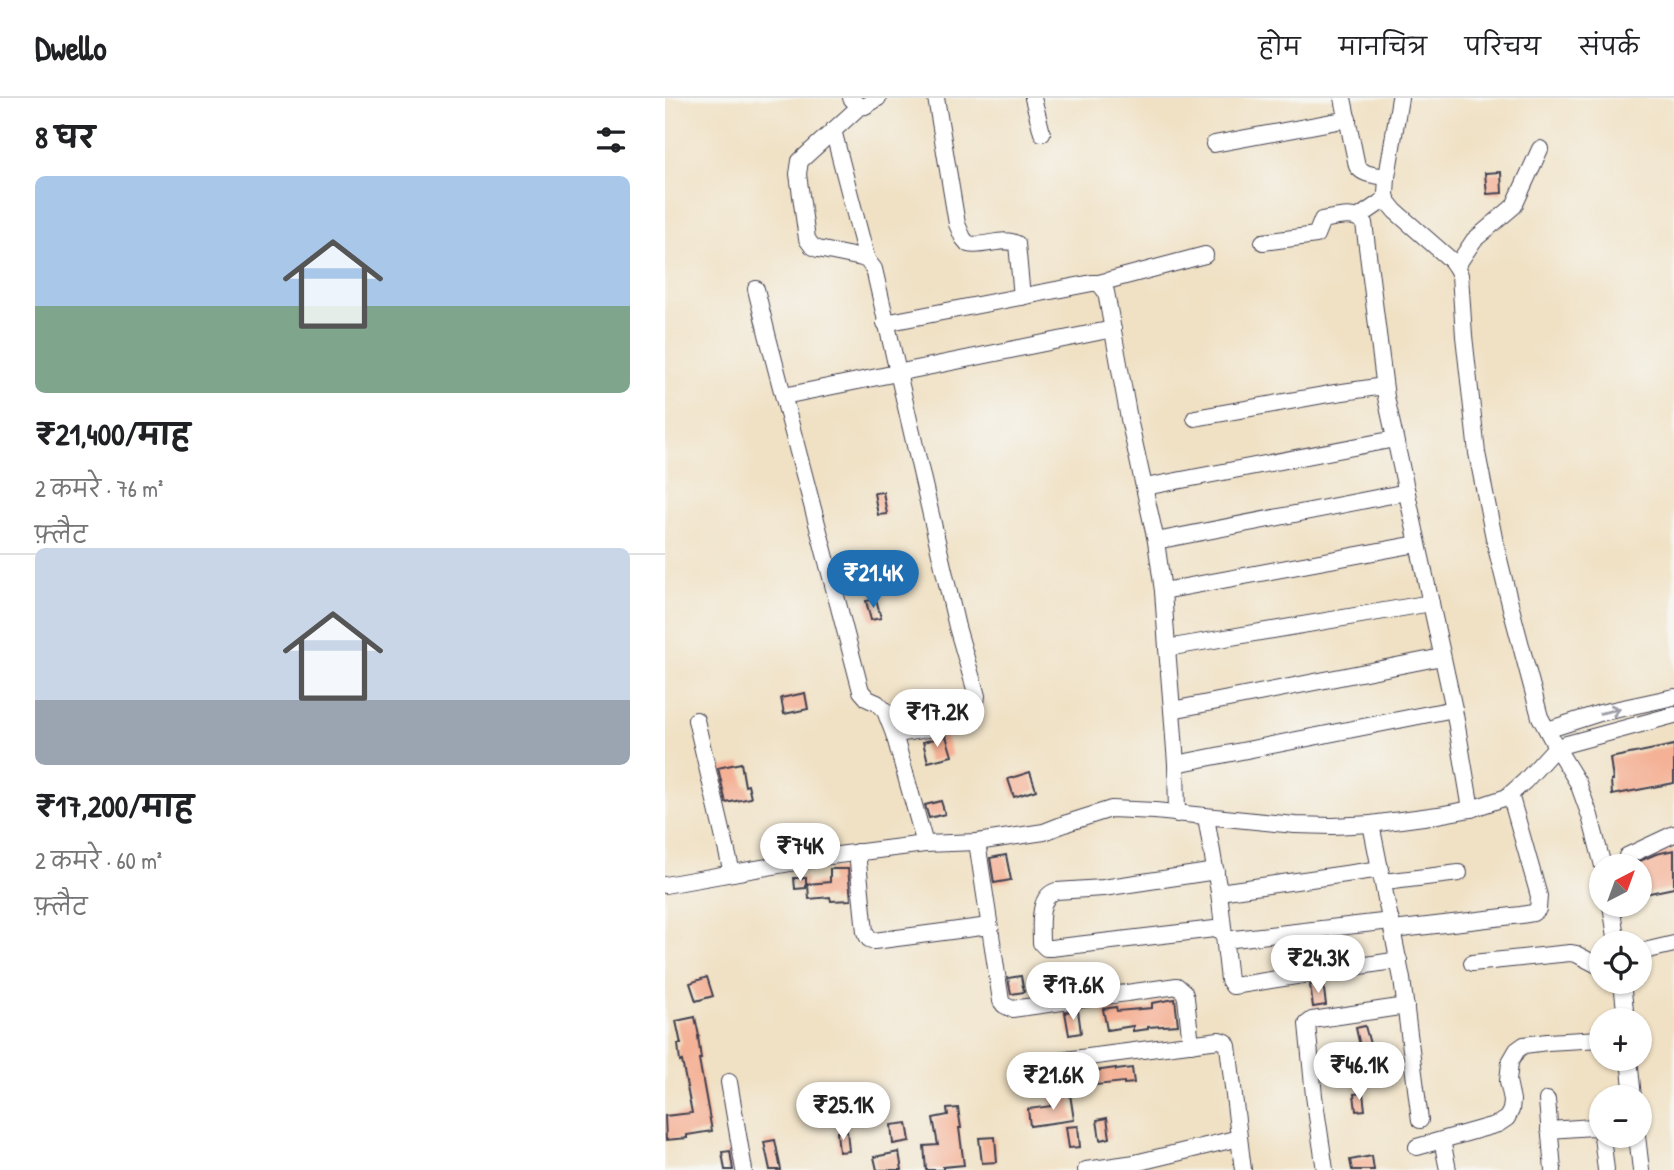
<!DOCTYPE html>
<html lang="hi">
<meta charset="utf-8">
<style>
body{margin:0;font-family:"Patrick Hand","Playpen Sans Deva",sans-serif;background:#f2f2f2;color:#202124;height:100vh;display:flex;flex-direction:column;font-size:26px;white-space:nowrap}
*{box-sizing:border-box;margin:0}
p{font-size:23px;color:#757577}
.icon{flex:none;width:38px;height:38px;fill:none;stroke:currentColor;stroke-width:2;stroke-linecap:round;stroke-linejoin:round}
.map{position:relative;flex:1;overflow:hidden}
.side{display:flex;flex-direction:column;background:#fff;width:665px}
.side>*{flex:none}
.needle{width:46px;rotate:41deg}
.buttons{position:absolute;left:924px;top:756px;display:grid;gap:14px}
.buttons a{display:grid;place-items:center;width:63px;height:63px;border-radius:50%;background:#fff;box-shadow:0 2px 5px #0004;font-size:35px}
.price{position:absolute;translate:-50% -60px;padding:0 16px;border-radius:24px;background:#fff;color:#222;font-size:23px;line-height:46px;filter:drop-shadow(0 2px 4px #0008)}
.price::after{content:'';position:absolute;left:50%;top:42px;width:21px;height:16px;margin-left:-10px;background:inherit;clip-path:polygon(0 0,100% 0,50% 100%)}
.price.on{background:#1f6fb2;color:#fff}
ul{padding:0;list-style:none}
li{display:grid;align-content:center;gap:14px;height:371px;padding:0 35px}
li+li{border-top:2px solid #e0e0e0}
li span{display:grid;place-items:center;height:217px;border-radius:10px;color:#555}
li>.icon{margin-inline-start:auto}
span .icon{width:126px;height:126px;fill:#fffc;stroke-width:1}
li b{font-size:30px}
h2{display:flex;justify-content:space-between;align-items:center;height:84px;padding:0 35px;font-size:30px}
header{display:flex;align-items:center;gap:42px;box-sizing:border-box;height:98px;padding:0 35px;background:#fff;border-bottom:2px solid #e0e0e0}
header strong{font-size:33px}
nav{display:flex;gap:38px;margin-inline-start:auto;font-size:24px}
main{display:flex;flex:1;min-height:0}
.map>svg:first-child{display:block}
.building{fill:#f4b195}
.lines{fill:none;stroke-linecap:round;stroke-linejoin:round}
.minor-casing{stroke:#413f50;stroke-width:18}
.minor{stroke:#fff;stroke-width:16}
.oneway{stroke:#9c9ca7}
</style>
<header>
<strong>Dwello</strong>
<nav><a>होम</a><a>मानचित्र</a><a>परिचय</a><a>संपर्क</a></nav>
</header>
<main>
<section class="side">
<h2>8 घर<svg class="icon" aria-label="filters" viewBox="0 0 24 24"><path d="M4 7h16M4 17h16"/><circle cx="9" cy="7" r="2"/><circle cx="15" cy="17" r="2"/></svg></h2>
<ul>
<li><span style="background:linear-gradient(#a9c7e8 60%,#7fa58c 0)"><svg class="icon" aria-label="home" viewBox="0 0 24 24"><path d="M3 11l9-7 9 7M6 9v11h12V9"/></svg></span><div><b>₹21,400/माह</b><p>2 कमरे · 76 m²</p><p>फ़्लैट</p></div></li>
<li><span style="background:linear-gradient(#c9d6e8 70%,#9aa5b1 0)"><svg class="icon" aria-label="home" viewBox="0 0 24 24"><path d="M3 11l9-7 9 7M6 9v11h12V9"/></svg></span><div><b>₹17,200/माह</b><p>2 कमरे · 60 m²</p><p>फ़्लैट</p></div></li>
</ul>
</section>
<div class="map">
<svg width="1009" height="1072" viewBox="0 0 1009 1072">
<rect width="100%" height="100%" fill="#f6f6f2"/>
<filter id="ink" filterUnits="userSpaceOnUse"><feTurbulence type="fractalNoise" baseFrequency=".0143" numOctaves="2"/><feDisplacementMap in="SourceGraphic" scale="14" xChannelSelector="R" yChannelSelector="G"/><feConvolveMatrix kernelMatrix="1 2 1 2 8 2 1 2 1" color-interpolation-filters="sRGB"/></filter>
<filter id="wash" filterUnits="userSpaceOnUse"><feTurbulence type="fractalNoise" baseFrequency=".00686" numOctaves="4" result="noise"/><feDisplacementMap in="SourceGraphic" scale="28" xChannelSelector="R" yChannelSelector="G"/><feGaussianBlur stdDeviation="1.57" result="paint"/><feColorMatrix in="noise" values="0 0 0 0 0 0 0 0 0 0 0 0 0 0 0 0 0 1.4 0 .05"/><feComposite in="paint" operator="in"/></filter>
<g filter="url(#wash)">
<rect width="100%" height="100%" fill="#f0e1c4"/>
<g id="blocks">
<!-- building -->
<g class="building">
<polygon points="836,74 837,95 822,96 820,75"/>
<polygon points="218,394 222,416 213,417 209,395"/>
<polygon points="211,501 216,520 206,522 201,503"/>
<polygon points="140,595 143,611 119,616 116,600"/>
<polygon points="281,638 287,658 263,664 258,644"/>
<polygon points="1009,647 1009,685 947,697 946,682 948,682 945,660"/>
<polygon points="76,665 80,688 83,687 86,700 61,705 53,670"/>
<polygon points="365,674 371,692 349,699 343,681"/>
<polygon points="276,703 280,716 264,720 260,707"/>
<polygon points="1009,752 1009,790 975,797 975,768 963,768 991,756"/>
<polygon points="341,757 346,782 329,785 325,760"/>
<polygon points="165,771 183,771 186,802 166,803 165,799 144,801 143,786 165,784"/>
<polygon points="129,780 141,780 141,790 130,791"/>
<polygon points="356,878 359,894 346,896 343,880"/>
<polygon points="42,879 48,898 31,903 25,885"/>
<polygon points="658,884 661,907 648,909 645,887"/>
<polygon points="510,901 513,927 483,929 483,931 468,933 468,928 442,932 438,911 451,909 452,913 487,910 487,905"/>
<polygon points="413,912 416,935 404,937 400,914"/>
<polygon points="30,919 34,938 33,938 36,961 34,961 47,1033 22,1037 22,1040 1,1042 0,1018 27,1015 17,963 15,964 13,946 16,946 11,923"/>
<polygon points="700,928 705,946 695,948 691,930"/>
<polygon points="451,970 451,972 467,970 469,985 459,986 459,984 431,987 429,973"/>
<polygon points="698,995 700,1012 691,1013 689,996"/>
<polygon points="405,996 409,1022 365,1028 363,1011 387,1008 385,998"/>
<polygon points="293,1010 296,1030 294,1030 299,1067 278,1069 278,1072 261,1072 259,1048 273,1047 268,1020 283,1017 282,1011"/>
<polygon points="442,1020 445,1040 435,1042 432,1022"/>
<polygon points="242,1025 245,1043 228,1046 226,1027"/>
<polygon points="413,1028 415,1049 404,1050 401,1029"/>
<polygon points="182,1033 184,1053 174,1054 172,1034"/>
<polygon points="330,1039 332,1064 317,1065 314,1040"/>
<polygon points="110,1042 116,1072 105,1072 99,1044"/>
<polygon points="65,1053 68,1072 60,1072 57,1054"/>
<polygon points="234,1054 237,1072 212,1072 209,1059"/>
<polygon points="707,1058 709,1072 687,1072 685,1062"/>
</g>
</g>
</g>
<g filter="url(#ink)">
<use href="#blocks" fill-opacity="0" stroke="#413f50" stroke-width="2"/>
<g class="lines">
<defs>
<g id="minor">
<polyline points="186,0 194,9 200,8 213,0"/>
<path d="M271,0L292,126L298,140L303,146C319,150 338,138 352,146L357,199"/>
<polyline points="368,0 377,35"/>
<path d="M678,0L692,68C699,78 711,77 722,79"/>
<polyline points="735,0 722,79 721,96 722,103 730,113 786,162 791,169 795,177 799,238 812,355 830,445 847,514 875,619 891,649 913,685 925,718 938,768"/>
<path d="M194,9L135,63L133,76L142,141L147,148L153,151L197,160L202,162L209,171L292,529L312,598C311,604 311,609 306,614C295,627 247,634 229,636"/>
<polyline points="168,32 202,162"/>
<polyline points="549,46 683,21"/>
<polyline points="694,119 722,100"/>
<path d="M598,144L651,137L657,122C670,120 689,113 699,125L721,299L789,611L806,711"/>
<polyline points="791,169 809,142 849,108 875,51"/>
<polyline points="434,185 540,157"/>
<polyline points="91,191 102,236 196,593 203,601 212,605 220,613 229,636 260,746"/>
<polyline points="220,225 427,185 434,185 441,194 464,321 491,443"/>
<polyline points="119,298 448,231"/>
<polyline points="530,320 664,296 719,288"/>
<polyline points="480,389 730,341"/>
<polyline points="742,394 491,443 498,493 752,446"/>
<polyline points="498,493 502,550 766,505"/>
<polyline points="502,550 507,612 777,559"/>
<polyline points="507,612 511,666 789,611"/>
<polyline points="31,622 67,775"/>
<polyline points="882,632 935,615 1009,599"/>
<polyline points="511,666 512,716"/>
<polyline points="541,719 554,794 564,882 568,888 734,862"/>
<polyline points="706,726 737,881 755,1022"/>
<polyline points="312,744 336,903 339,907 347,911 512,888 519,894 521,900 526,946"/>
<polyline points="192,754 200,834 204,841 209,843 324,828"/>
<polyline points="962,758 1009,736"/>
<path d="M551,773L438,790L391,793C372,799 376,829 376,845L381,850H386L558,830"/>
<polyline points="719,784 794,775"/>
<polyline points="0,787 165,758 260,746 312,744 379,734 402,725 446,711 490,713 630,727 668,728 706,726 773,717 806,711 842,699 860,683 891,649 1009,617"/>
<polyline points="554,794 716,771"/>
<polyline points="946,807 952,845"/>
<polyline points="728,832 856,817 868,815 873,811 874,798 845,696"/>
<polyline points="560,842 726,823"/>
<polyline points="975,854 1009,846"/>
<polyline points="807,865 905,855 911,856 936,869"/>
<polyline points="957,884 961,922"/>
<polyline points="964,961 968,999"/>
<polyline points="385,964 554,942 561,944 563,948 578,1072"/>
<polyline points="64,984 79,1072"/>
<polyline points="882,1002 888,1072"/>
<polyline points="884,1032 928,1029 934,1032 936,1036"/>
<polyline points="937,1038 941,1072"/>
<polyline points="972,1038 976,1072"/>
<polyline points="777,1042 783,1072"/>
<polyline points="752,1049 833,1026 842,1020 846,1012 847,1002 843,983 845,964 852,952 859,947 882,944 936,941"/>
<polyline points="421,1072 470,1065 574,1040"/>
<polyline points="660,1072 649,998 642,926 647,922 741,908"/>
</g>
</defs>
<!-- minor casing -->
<use href="#minor" class="minor-casing"/>
<!-- minor -->
<use href="#minor" class="minor"/>
</g>
<!-- one-way arrows -->
<defs><path id="oneway-shaft" d="M-6 0H5M1.5-3L5.5 0L1.5 3" fill="none" stroke-width="1.6" stroke-linecap="round" stroke-linejoin="round" transform="scale(1.75)"/></defs>
<use class="oneway" href="#oneway-shaft" transform="translate(945 613) rotate(-13)"/>
</g>
</svg>
<div class="buttons">
<a><svg class="needle" viewBox="-14 -14 28 28"><path d="M0-13l5 13h-10z" fill="#e53935"/><path d="M0 13l5-13h-10z" fill="#757577"/></svg></a>
<a><svg class="icon" aria-label="locate" viewBox="0 0 24 24"><circle cx="12" cy="12" r="6"/><path d="M12 2v4M12 18v4M2 12h4M18 12h4"/></svg></a>
<a>+</a>
<a>−</a>
</div>
<b class="price on" style="left:208px;top:512px">₹21.4K</b>
<b class="price" style="left:272px;top:651px">₹17.2K</b>
<b class="price" style="left:135px;top:785px">₹74K</b>
<b class="price" style="left:653px;top:897px">₹24.3K</b>
<b class="price" style="left:408px;top:924px">₹17.6K</b>
<b class="price" style="left:694px;top:1004px">₹46.1K</b>
<b class="price" style="left:388px;top:1014px">₹21.6K</b>
<b class="price" style="left:178px;top:1044px">₹25.1K</b>
</div>
</main>
